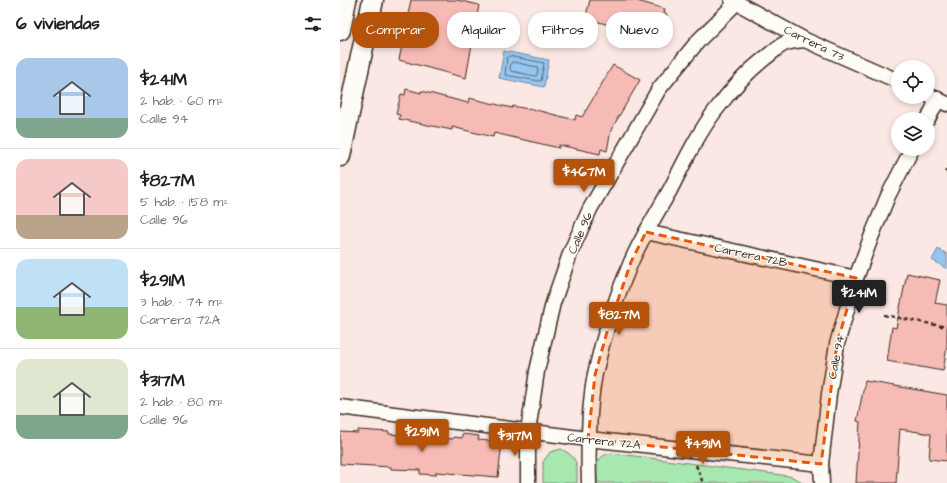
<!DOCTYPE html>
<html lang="es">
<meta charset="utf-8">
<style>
body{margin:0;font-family:"Architects Daughter",sans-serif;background:#f2f2f2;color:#202124;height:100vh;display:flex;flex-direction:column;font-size:15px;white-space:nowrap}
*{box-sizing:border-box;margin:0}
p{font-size:13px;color:#757577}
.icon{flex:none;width:22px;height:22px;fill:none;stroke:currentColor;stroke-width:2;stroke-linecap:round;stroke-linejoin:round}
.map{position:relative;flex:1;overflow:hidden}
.panel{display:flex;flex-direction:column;background:#fff;width:340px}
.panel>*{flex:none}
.guide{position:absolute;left:12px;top:12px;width:380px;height:36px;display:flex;gap:8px}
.controls{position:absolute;left:551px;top:60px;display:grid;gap:8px}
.controls a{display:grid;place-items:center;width:44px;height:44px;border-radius:50%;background:#fff;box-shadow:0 2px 6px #0003;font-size:20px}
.price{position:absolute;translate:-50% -34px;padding:0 9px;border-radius:4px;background:#b45309;color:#fff;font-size:13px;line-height:26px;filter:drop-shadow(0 1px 2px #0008)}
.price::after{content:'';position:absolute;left:50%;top:24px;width:12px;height:9px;margin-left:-6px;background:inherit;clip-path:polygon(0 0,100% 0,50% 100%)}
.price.on{background:#222;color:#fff}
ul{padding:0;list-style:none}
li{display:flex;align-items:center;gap:12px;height:100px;padding:0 16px}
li+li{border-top:1px solid #e0e0e0}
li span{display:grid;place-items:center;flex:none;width:112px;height:80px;border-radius:12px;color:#555}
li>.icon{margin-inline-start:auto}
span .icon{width:48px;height:48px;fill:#fffc;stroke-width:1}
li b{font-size:17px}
h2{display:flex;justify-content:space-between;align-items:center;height:48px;padding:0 16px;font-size:17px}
.tag{padding:0 14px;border-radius:16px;background:#fff;box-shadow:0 2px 6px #0003;font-size:14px;line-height:36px}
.tag.on{background:#b45309;color:#fff}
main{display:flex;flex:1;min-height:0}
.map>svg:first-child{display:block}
.green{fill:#a7e7b0;stroke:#718867}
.water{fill:#94c6f1;stroke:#70889d}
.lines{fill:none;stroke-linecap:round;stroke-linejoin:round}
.shore{stroke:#5f6872;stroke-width:1}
.building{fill:#f7bbb6;stroke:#3b2a1e}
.street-casing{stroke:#3b2a1e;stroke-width:17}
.secondary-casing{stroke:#3b2a1e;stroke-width:23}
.path{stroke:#3b2a1e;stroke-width:2.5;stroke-dasharray:4 3;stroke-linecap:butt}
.street{stroke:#fdfcf7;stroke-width:14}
.secondary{stroke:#fdfcf7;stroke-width:20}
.marked{fill:#e8590c;fill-opacity:0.2;stroke:#e8590c;stroke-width:3;stroke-dasharray:8 5;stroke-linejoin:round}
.labels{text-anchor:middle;stroke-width:3;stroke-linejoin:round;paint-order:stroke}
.street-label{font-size:12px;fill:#3b2a1e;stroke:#fdfcf7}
</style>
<main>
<section class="panel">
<h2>6 viviendas<svg class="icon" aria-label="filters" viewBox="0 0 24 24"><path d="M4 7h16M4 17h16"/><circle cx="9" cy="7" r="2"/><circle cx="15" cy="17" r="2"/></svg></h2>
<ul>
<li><span style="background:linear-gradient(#a9c7e8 75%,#7fa58c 0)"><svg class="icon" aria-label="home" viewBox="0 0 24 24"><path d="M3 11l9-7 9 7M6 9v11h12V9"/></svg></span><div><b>$241M</b><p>2 hab. · 60 m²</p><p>Calle 94</p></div></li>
<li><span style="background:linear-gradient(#f6c9c9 70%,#b9a48a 0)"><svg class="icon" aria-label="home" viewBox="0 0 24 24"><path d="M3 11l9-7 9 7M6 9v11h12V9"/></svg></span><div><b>$827M</b><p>5 hab. · 158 m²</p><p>Calle 96</p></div></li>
<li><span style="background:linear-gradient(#bfe0f5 60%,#8fb573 0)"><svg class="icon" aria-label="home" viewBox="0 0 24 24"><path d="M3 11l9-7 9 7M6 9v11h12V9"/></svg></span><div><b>$291M</b><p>3 hab. · 74 m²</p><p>Carrera 72A</p></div></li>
<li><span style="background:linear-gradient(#dfe7d0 70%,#7fa58c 0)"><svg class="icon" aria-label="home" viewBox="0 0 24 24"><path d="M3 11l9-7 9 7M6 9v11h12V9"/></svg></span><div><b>$317M</b><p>2 hab. · 80 m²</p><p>Calle 96</p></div></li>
</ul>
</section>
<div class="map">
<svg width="607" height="483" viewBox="0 0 607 483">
<rect width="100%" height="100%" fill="#fbe8e4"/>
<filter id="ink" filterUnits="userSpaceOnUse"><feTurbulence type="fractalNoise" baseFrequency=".025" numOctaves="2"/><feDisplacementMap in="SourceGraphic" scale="8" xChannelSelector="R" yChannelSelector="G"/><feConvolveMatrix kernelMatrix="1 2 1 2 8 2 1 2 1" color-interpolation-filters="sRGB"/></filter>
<g filter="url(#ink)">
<!-- green -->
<g class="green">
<path d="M221,449C239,458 237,464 237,483H203V462L210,452Z"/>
<path d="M271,453L449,476L457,479L462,483H257C257,469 253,457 271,453Z"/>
</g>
<!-- water -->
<g class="water">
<polygon points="164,51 209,60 204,87 159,78"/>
<polygon points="598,249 607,254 607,269 592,260"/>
</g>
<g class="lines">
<!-- shore -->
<g class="shore">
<polygon points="169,56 204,63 201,81 199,81 165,75 167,58"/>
<polygon points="173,62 197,67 198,69 197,75 195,76 171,71 170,69 171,63"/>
</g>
</g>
<!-- building -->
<g class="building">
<polygon points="71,0 117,0 139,5 126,78 59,60"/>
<polygon points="250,0 294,0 325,9 324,13 327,14 321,35 317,34 316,38 248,19 249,16 246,15"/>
<polygon points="273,65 300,80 271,130 267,151 261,149 260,154 219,145 219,148 154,133 153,137 112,127 112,130 59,119 60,115 56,114 61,94 65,95 66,89 81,93 81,91 128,103 129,98 172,108 173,106 188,109 188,108 235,120 236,115 242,117"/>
<polygon points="567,273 600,280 595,303 607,305 607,346 603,371 547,361 552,327 556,328"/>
<polygon points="525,381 607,395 607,461 589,459 591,434 560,429 556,483 516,483 520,422 517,421"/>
<polygon points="18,430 49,432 49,434 113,439 113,437 122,438 122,434 139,436 138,440 162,442 158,477 96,472 96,475 80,474 80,470 51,469 51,467 0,464 0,432 18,433"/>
</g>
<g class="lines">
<defs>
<g id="street">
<polyline points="392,0 465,40 558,81"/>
<polyline points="588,95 607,104"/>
<polyline points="588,119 598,99"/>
<polyline points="306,232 516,278"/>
<polyline points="0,407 248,439 481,464"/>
<polyline points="188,483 188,432 197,371 213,303 231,251 250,209 319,89 359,40 396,3"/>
<path d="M249,483C248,447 248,410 255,374C263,337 276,297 291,262C302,237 317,213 330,190C344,163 357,135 375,111C389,92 406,73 425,58C431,54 437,47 444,44C451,41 458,41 465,40"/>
<polyline points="482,483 481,464 489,394 497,344 516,278 532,235 548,196 572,149"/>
</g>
<g id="secondary">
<polyline points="0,30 6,0"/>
<polyline points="0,156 33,0"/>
</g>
</defs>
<!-- street casing -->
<use href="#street" class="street-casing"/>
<!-- secondary casing -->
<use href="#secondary" class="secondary-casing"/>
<!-- path -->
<g class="path">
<polyline points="605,170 607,172"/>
<polyline points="544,315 607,327"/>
<polyline points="356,465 363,483"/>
</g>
<!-- street -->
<use href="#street" class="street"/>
<!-- secondary -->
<use href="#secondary" class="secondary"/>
</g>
</g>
<!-- marked area -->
<path class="marked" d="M306,232L516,278L497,344L481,464L248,439L255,375L267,332L291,262Z"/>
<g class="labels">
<!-- street labels -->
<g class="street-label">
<text transform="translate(474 43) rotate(26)" y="4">Carrera 73</text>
<text transform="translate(240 233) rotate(-67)" y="4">Calle 96</text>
<text transform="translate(411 255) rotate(12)" y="4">Carrera 72B</text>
<text transform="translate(496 357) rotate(-79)" y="4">Calle 94</text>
<text transform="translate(264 441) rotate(6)" y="4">Carrera 72A</text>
</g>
</g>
</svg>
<div class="controls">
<a><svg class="icon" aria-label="locate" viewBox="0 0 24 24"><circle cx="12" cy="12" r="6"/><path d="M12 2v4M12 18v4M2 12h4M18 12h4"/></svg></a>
<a><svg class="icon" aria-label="layers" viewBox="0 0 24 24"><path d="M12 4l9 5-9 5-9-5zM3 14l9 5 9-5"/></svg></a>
</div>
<b class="price" style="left:244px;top:193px">$467M</b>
<b class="price on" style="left:519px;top:314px">$241M</b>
<b class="price" style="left:279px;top:336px">$827M</b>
<b class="price" style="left:82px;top:453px">$291M</b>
<b class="price" style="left:175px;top:457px">$317M</b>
<b class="price" style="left:363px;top:465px">$491M</b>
<div class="guide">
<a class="tag on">Comprar</a>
<a class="tag">Alquilar</a>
<a class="tag">Filtros</a>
<a class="tag">Nuevo</a>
</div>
</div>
</main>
